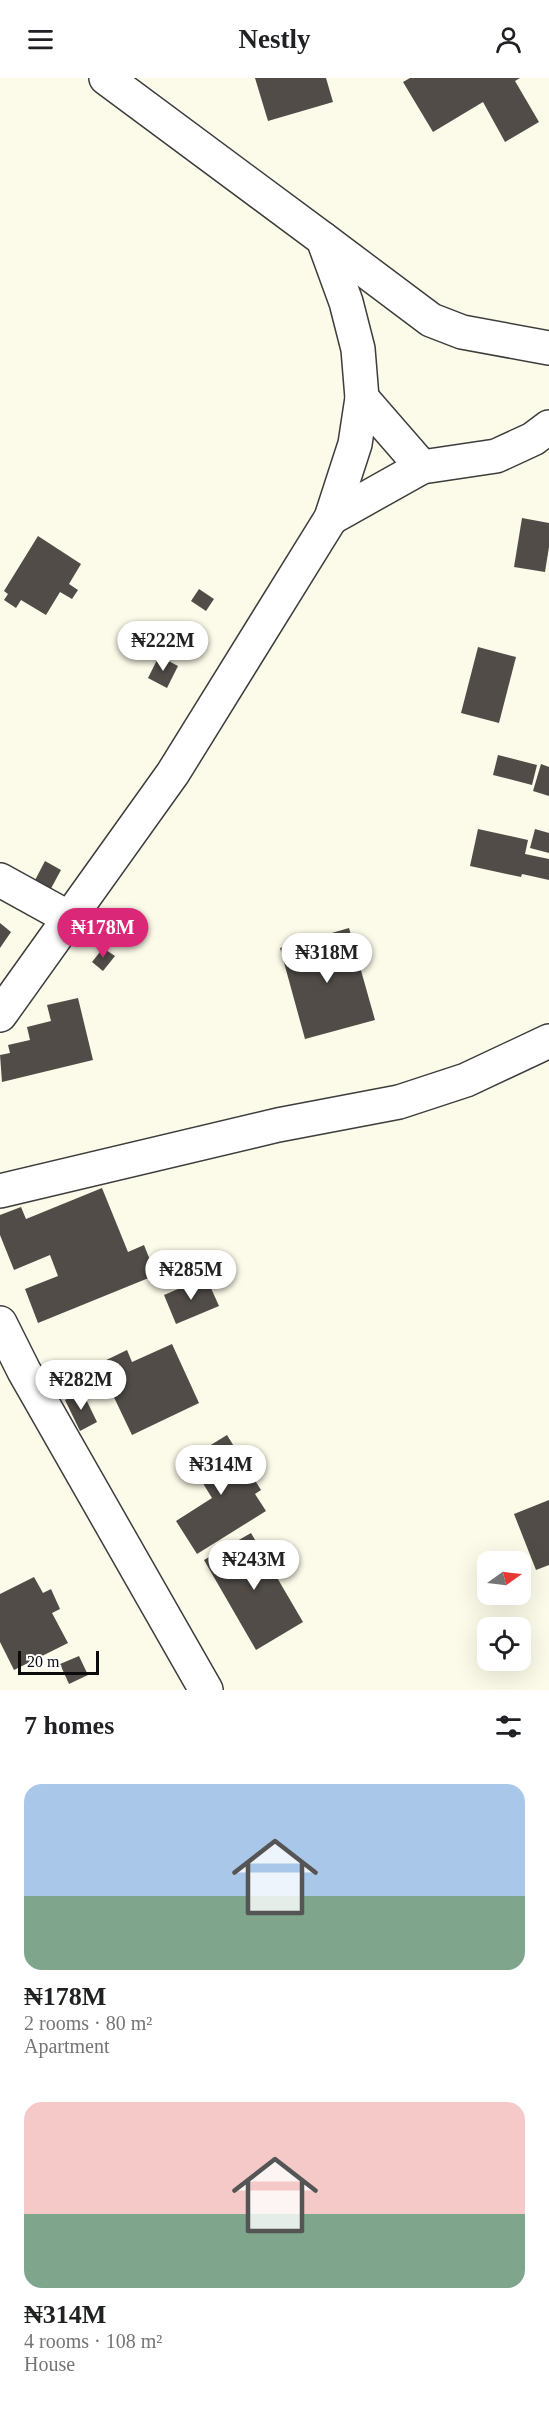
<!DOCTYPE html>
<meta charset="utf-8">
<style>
body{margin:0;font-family:Georgia,serif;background:#f6f6f6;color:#202124;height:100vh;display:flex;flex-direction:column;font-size:22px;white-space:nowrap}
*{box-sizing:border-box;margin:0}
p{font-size:20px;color:#757577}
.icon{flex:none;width:33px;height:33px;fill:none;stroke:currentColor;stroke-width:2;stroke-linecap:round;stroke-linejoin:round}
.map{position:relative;height:1612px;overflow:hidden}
.panel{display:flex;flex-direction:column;background:#fff;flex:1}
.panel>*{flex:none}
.needle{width:39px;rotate:76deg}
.fabs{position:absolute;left:477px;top:1473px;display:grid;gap:12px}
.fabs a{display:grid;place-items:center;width:54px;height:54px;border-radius:12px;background:#fff;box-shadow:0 6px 24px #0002;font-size:30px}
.scale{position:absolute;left:18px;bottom:15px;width:81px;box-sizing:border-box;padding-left:6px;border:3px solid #0a0a0a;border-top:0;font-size:16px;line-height:21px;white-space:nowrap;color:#0a0a0a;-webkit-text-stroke:4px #fff;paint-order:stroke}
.price{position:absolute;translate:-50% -51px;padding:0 14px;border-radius:21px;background:#fff;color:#222;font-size:20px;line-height:39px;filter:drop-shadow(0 2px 3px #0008)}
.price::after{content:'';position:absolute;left:50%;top:36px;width:18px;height:14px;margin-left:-9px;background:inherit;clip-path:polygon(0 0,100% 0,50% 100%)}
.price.selected{background:#db2777;color:#fff}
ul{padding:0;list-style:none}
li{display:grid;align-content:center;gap:12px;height:318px;padding:0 24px}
li span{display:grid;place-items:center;height:186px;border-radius:18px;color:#555}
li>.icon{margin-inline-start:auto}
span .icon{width:108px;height:108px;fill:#fffc;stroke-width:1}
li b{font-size:26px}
h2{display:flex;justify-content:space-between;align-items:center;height:72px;padding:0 24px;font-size:26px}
header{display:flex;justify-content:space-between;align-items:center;height:78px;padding:0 24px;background:#fff;font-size:27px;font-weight:800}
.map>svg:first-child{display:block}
.building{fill:#514c48}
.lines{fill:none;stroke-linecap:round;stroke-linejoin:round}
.minor-casing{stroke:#3d3d3d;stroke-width:36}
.minor{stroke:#fff;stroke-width:33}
</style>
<header><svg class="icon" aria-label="menu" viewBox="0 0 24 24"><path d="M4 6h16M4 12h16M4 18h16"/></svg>Nestly<svg class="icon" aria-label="person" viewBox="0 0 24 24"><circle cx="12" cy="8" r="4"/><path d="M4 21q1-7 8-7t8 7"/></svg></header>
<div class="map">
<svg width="549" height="1612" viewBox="0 0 549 1612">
<rect width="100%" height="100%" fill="#fcfbe9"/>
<!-- building -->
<g class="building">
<polygon points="255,0 326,0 333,24 268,43"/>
<polygon points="410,0 520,0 515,3 539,44 505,64 483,24 433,54 403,4"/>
<polygon points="522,440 549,445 549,469 545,494 514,489"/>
<polygon points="38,458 81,486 69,506 78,512 72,521 60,514 46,537 21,522 16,530 4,522 8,516 4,513"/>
<polygon points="199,511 214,521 206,533 191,523"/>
<polygon points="478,569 516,579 499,645 461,635"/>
<polygon points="159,578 178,588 167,610 148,600"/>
<polygon points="498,677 537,687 532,707 493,697"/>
<polygon points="541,686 549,689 549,718 533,713"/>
<polygon points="478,751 528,762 525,776 549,781 549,802 522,796 521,799 470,788"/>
<polygon points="535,751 549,755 549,775 530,770"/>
<polygon points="45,783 61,792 48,816 32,808"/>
<polygon points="0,845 11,854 0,870"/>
<polygon points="349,850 375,942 305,961 280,870"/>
<polygon points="103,870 115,878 103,893 92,884"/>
<polygon points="78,920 93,982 2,1004 0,977 10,975 8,967 30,962 27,949 51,943 47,927"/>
<polygon points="102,1110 128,1174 144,1167 156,1197 38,1245 25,1211 58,1198 50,1177 14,1192 0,1157 0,1137 21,1129 26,1141"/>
<polygon points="206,1199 219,1228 176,1246 164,1217"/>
<polygon points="172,1266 199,1325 132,1357 98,1286 127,1272 132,1284"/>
<polygon points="82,1313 97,1344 80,1353 65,1322"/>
<polygon points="227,1357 261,1412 255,1416 266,1433 197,1476 176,1443 212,1420 188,1381"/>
<polygon points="549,1422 549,1487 536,1492 514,1436"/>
<polygon points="251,1455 303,1544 256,1572 204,1482"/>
<polygon points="34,1499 43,1515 51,1511 60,1531 52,1535 68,1565 14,1592 0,1564 0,1516"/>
<polygon points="79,1578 88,1597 69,1606 60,1586"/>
</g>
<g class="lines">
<defs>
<g id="minor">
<polyline points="323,161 431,242 462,254 549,270"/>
<polyline points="362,320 422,389"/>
<polyline points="331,440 422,389 496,378 533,361 549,349"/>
<polyline points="0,802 69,840"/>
<polyline points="0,937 173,695 331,440 355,366 362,320 358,271 346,224 323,161 106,0"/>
<polyline points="0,1113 278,1047 399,1024 466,1002 549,963"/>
<polyline points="0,1245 24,1293 206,1612"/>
</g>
</defs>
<!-- minor casing -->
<use href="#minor" class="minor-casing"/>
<!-- minor -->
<use href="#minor" class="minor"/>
</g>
</svg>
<div class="fabs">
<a><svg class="needle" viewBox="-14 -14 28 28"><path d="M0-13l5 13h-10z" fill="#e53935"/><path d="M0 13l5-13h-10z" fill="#757577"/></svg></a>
<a><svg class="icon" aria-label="locate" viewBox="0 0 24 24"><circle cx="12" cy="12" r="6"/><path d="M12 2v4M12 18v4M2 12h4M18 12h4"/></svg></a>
</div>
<div class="scale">20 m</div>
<b class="price" style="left:163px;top:594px">₦222M</b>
<b class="price selected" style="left:103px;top:881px">₦178M</b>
<b class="price" style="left:327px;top:906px">₦318M</b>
<b class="price" style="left:191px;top:1223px">₦285M</b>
<b class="price" style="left:81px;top:1333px">₦282M</b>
<b class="price" style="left:221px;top:1418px">₦314M</b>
<b class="price" style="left:254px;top:1513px">₦243M</b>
</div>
<section class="panel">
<h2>7 homes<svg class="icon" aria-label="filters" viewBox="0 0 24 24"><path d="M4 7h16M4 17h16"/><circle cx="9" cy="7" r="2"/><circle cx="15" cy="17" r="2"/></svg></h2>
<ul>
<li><span style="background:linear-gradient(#a9c7e8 60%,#7fa58c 0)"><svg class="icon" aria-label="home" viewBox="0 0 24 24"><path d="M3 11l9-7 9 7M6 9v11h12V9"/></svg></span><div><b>₦178M</b><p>2 rooms · 80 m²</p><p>Apartment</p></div></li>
<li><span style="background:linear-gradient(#f6c9c9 60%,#7fa58c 0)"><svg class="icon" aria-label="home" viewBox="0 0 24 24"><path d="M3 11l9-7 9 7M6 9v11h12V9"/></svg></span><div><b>₦314M</b><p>4 rooms · 108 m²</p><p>House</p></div></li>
</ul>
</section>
